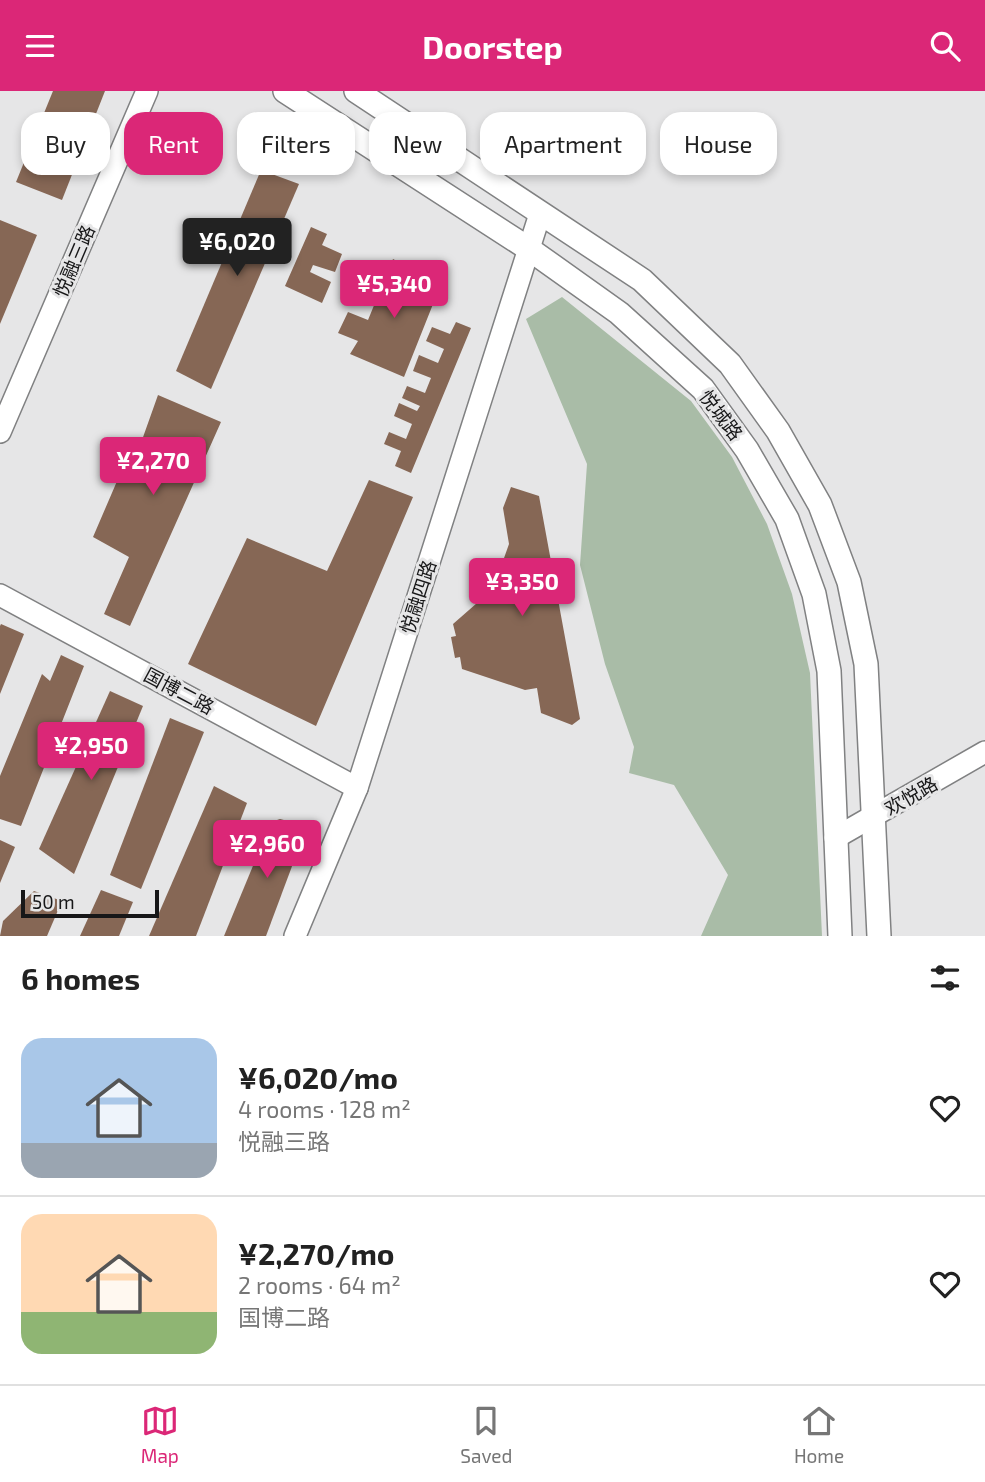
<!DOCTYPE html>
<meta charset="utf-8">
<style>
body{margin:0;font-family:"Exo 2","Noto Sans SC",sans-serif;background:#f6f6f6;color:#222;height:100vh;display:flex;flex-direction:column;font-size:26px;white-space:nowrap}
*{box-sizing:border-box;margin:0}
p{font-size:23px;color:#767676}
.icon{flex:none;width:38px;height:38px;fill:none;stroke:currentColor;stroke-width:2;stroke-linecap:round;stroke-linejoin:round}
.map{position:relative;height:845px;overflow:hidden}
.details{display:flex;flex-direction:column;background:#fff;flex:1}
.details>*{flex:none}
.guide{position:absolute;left:21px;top:21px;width:943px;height:63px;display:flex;gap:14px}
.scale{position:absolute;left:21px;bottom:18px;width:138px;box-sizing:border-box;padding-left:7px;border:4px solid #171718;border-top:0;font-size:19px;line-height:24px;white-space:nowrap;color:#171718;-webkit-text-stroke:5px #e6e6e7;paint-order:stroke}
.price{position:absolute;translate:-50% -60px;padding:0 16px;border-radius:7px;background:#db2777;color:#fff;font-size:23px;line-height:46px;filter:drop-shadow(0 2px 4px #0008)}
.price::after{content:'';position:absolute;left:50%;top:42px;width:21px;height:16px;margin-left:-10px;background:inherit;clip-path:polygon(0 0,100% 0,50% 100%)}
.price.active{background:#222;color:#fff}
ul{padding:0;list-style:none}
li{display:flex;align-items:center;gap:21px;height:175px;padding:0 21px}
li+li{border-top:2px solid #e0e0e0}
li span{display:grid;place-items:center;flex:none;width:196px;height:140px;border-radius:21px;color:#555}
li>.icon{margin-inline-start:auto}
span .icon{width:84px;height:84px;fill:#fffc;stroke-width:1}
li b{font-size:30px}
h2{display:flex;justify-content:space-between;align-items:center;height:84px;padding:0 21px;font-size:30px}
.chip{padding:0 24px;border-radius:21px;background:#fff;box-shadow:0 4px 10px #0003;font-size:24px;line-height:63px}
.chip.active{background:#db2777;color:#fff}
header{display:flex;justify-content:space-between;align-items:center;height:91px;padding:0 21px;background:#db2777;color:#fff;font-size:32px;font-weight:700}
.menu{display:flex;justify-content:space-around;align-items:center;height:98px;border-top:2px solid #e0e0e0;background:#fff;font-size:19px;color:#767676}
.menu a{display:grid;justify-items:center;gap:4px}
.menu .active{color:#db2777}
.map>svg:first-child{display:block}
.green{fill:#a9bca7}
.building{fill:#866755}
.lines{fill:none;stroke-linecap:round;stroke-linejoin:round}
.tertiary-casing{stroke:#808182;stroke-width:24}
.secondary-casing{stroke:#808182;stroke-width:26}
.tertiary{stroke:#fff;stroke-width:21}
.secondary{stroke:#fff;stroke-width:23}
.labels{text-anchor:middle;stroke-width:6;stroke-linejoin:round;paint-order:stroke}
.street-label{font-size:19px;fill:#171718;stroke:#e6e6e7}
</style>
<header><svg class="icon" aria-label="menu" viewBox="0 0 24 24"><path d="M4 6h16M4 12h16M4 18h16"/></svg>Doorstep<svg class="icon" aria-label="search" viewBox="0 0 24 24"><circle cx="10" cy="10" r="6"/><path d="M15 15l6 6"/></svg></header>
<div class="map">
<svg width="985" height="845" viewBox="0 0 985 845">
<rect width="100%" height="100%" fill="#e6e6e7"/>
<!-- green -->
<polygon class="green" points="562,206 691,310 732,366 767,433 792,503 810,582 822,845 701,845 728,784 674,694 629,682 634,656 605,573 580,474 587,373 526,228"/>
<!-- building -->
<g class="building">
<polygon points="53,0 105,0 62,109 16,91"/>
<polygon points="261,79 299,93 211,298 176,280"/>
<polygon points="0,129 37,144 0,233"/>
<polygon points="311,136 327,143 322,154 342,163 335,181 313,174 310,181 331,191 322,212 285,195"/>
<polygon points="393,168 441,193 404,286 350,263 358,250 338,242 348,221 368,229"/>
<polygon points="456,231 471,237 411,382 395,375 401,360 384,353 389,341 406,348 412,333 394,325 399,312 417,320 420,315 402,307 407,295 425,302 431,287 413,280 419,264 438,272 444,258 426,250 432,236 450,243"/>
<polygon points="158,304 221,331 130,535 104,523 129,466 93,446 136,346 142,349"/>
<polygon points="369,389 413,406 316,635 188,573 247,447 327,480"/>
<polygon points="511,396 539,405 580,628 572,634 541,622 537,597 525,599 462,578 460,566 455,567 451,546 456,545 453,533 493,498 509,453 503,417"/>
<polygon points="1,533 24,543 0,603 0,535"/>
<polygon points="61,564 84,575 21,735 0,728 0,685 42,583 50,590"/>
<polygon points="110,600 143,615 74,783 39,758"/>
<polygon points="170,627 204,641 141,798 110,784"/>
<polygon points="214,695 247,712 196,845 149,845"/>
<polygon points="280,728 307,735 266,845 224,845 271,731"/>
<polygon points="0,749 15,756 0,792"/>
<polygon points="101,799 133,811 119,845 80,845"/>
<polygon points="34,800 62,810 47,845 0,845 3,830"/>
</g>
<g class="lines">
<defs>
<g id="tertiary">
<polyline points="0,341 147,0"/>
<polyline points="0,504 357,697"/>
<polyline points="835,747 985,661"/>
<polyline points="295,845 357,697 540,123"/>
</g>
<g id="secondary">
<polyline points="285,0 529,158 619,222 703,298 747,359 787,428 814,503 829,580 840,845"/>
<polyline points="356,0 642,189 730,273 778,340 820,414 849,491 866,573 879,845"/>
</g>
</defs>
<!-- tertiary casing -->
<use href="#tertiary" class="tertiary-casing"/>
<!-- secondary casing -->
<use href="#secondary" class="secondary-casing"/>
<!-- tertiary -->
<use href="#tertiary" class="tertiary"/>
<!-- secondary -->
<use href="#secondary" class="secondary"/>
</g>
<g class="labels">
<!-- street labels -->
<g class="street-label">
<text transform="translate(74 170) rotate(-67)" y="7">悦融三路</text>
<text transform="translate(721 324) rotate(53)" y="7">悦城路</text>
<text transform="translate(418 506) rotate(-72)" y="7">悦融四路</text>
<text transform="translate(179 600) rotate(28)" y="7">国博二路</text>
<text transform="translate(911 705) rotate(-30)" y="7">欢悦路</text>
</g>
</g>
</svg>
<div class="scale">50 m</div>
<b class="price active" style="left:237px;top:187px">¥6,020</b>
<b class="price" style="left:394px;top:229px">¥5,340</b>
<b class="price" style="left:153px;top:406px">¥2,270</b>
<b class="price" style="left:522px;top:527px">¥3,350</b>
<b class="price" style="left:91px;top:691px">¥2,950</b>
<b class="price" style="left:267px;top:789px">¥2,960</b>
<div class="guide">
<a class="chip">Buy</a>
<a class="chip active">Rent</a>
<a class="chip">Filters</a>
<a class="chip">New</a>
<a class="chip">Apartment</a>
<a class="chip">House</a>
</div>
</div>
<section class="details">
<h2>6 homes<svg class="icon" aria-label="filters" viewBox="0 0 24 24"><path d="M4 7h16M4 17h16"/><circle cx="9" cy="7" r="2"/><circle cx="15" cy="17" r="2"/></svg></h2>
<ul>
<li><span style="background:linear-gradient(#a9c7e8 75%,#9aa5b1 0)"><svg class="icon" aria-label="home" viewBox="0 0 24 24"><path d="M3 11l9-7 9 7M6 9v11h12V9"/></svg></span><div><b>¥6,020/mo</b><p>4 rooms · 128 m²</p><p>悦融三路</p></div><svg class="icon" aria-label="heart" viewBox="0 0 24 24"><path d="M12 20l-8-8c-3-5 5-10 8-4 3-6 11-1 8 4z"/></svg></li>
<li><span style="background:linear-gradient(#ffd9b3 70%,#8fb573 0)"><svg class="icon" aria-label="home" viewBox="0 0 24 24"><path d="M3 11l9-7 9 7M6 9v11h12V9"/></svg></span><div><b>¥2,270/mo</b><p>2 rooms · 64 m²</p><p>国博二路</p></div><svg class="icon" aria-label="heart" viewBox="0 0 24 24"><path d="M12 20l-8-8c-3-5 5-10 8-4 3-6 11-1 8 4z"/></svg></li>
</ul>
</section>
<nav class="menu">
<a class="active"><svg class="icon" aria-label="map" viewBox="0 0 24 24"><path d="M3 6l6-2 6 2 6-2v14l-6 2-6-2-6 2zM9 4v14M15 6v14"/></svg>Map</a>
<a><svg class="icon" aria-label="saved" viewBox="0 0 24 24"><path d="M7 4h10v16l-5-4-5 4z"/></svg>Saved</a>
<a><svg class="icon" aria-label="home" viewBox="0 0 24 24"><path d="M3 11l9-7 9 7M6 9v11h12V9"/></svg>Home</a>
</nav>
